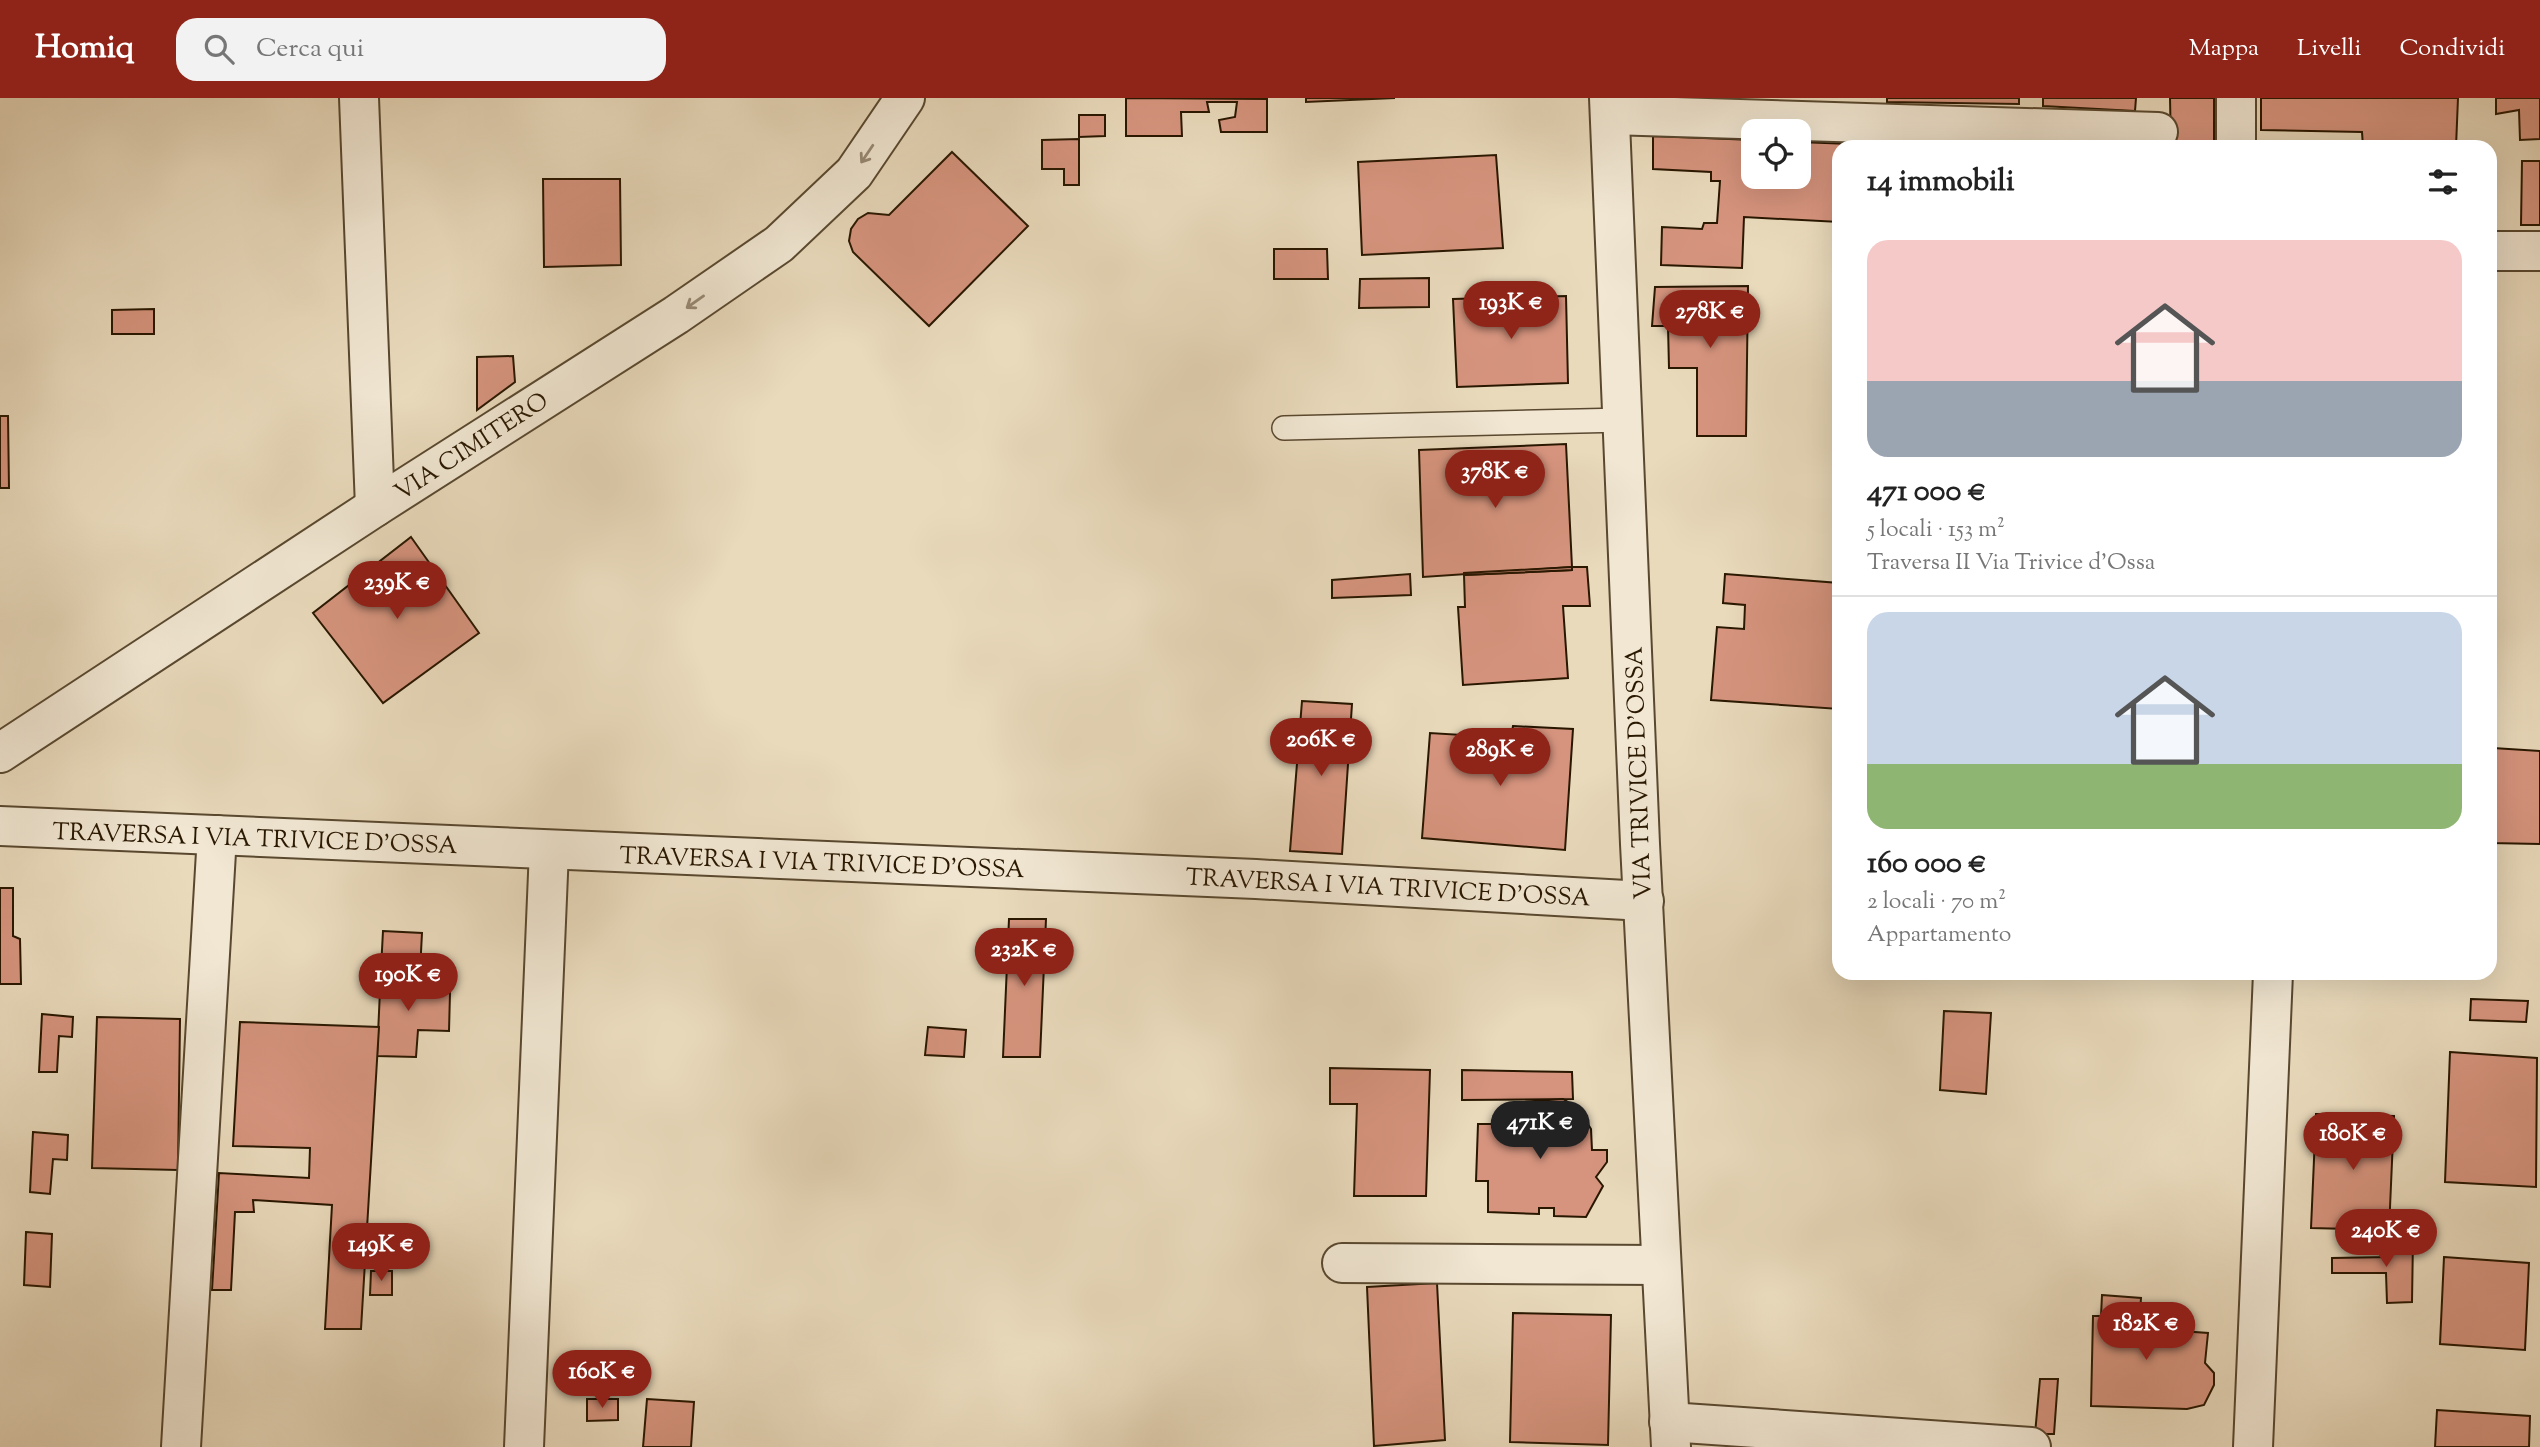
<!DOCTYPE html>
<html lang="it">
<meta charset="utf-8">
<style>
body{margin:0;font-family:"Sorts Mill Goudy",serif;background:#f2f2f2;color:#222;height:100vh;display:flex;flex-direction:column;font-size:26px;white-space:nowrap}
*{box-sizing:border-box;margin:0}
p{font-size:23px;color:#767676}
.icon{flex:none;width:38px;height:38px;fill:none;stroke:currentColor;stroke-width:2;stroke-linecap:round;stroke-linejoin:round}
.map{position:relative;flex:1;overflow:hidden}
.details{position:absolute;left:1832px;top:42px;width:665px;height:840px;display:flex;flex-direction:column;background:#fff;border-radius:21px;box-shadow:0 7px 28px #0002}
.details>*{flex:none}
.tools{position:absolute;left:1741px;top:21px;display:grid;gap:14px}
.tools a{display:grid;place-items:center;width:70px;height:70px;border-radius:14px;background:#fff;box-shadow:0 7px 28px #0002;font-size:35px}
.price{position:absolute;translate:-50% -60px;padding:0 16px;border-radius:24px;background:#8f2418;color:#fff;font-size:23px;line-height:46px;filter:drop-shadow(0 2px 4px #0008)}
.price::after{content:'';position:absolute;left:50%;top:42px;width:21px;height:16px;margin-left:-10px;background:inherit;clip-path:polygon(0 0,100% 0,50% 100%)}
.price.current{background:#222;color:#fff}
ul{padding:0;list-style:none}
li{display:grid;align-content:center;gap:14px;height:371px;padding:0 35px}
li+li{border-top:2px solid #e0e0e0}
li span{display:grid;place-items:center;height:217px;border-radius:21px;color:#555}
li>.icon{margin-inline-start:auto}
span .icon{width:126px;height:126px;fill:#fffc;stroke-width:1}
li b{font-size:30px}
h2{display:flex;justify-content:space-between;align-items:center;height:84px;padding:0 35px;font-size:30px}
header{display:flex;align-items:center;gap:42px;box-sizing:border-box;height:98px;padding:0 35px;background:#8f2418;color:#fff}
header strong{font-size:33px}
nav{display:flex;gap:38px;margin-inline-start:auto;font-size:24px}
.search{width:490px;height:63px;background:#f2f2f2;display:flex;align-items:center;gap:18px;box-sizing:border-box;padding:0 24px;border-radius:21px;color:#767676;font-size:26px}
.map>svg:first-child{display:block}
.building{fill:#d6947e;stroke:#291700;stroke-width:2}
.lines{fill:none;stroke-linecap:round;stroke-linejoin:round}
.service-casing{stroke:#59482f;stroke-width:26}
.minor-casing{stroke:#59482f;stroke-width:42}
.service{stroke:#f1e7d3;stroke-width:23}
.minor{stroke:#f1e7d3;stroke-width:38}
.oneway{stroke:#978974}
.labels{text-anchor:middle;stroke-width:5;stroke-linejoin:round;paint-order:stroke}
.street-label{font-size:24px;fill:#291700;stroke:#f1e7d3}
</style>
<header>
<strong>Homiq</strong>
<div class="search"><svg class="icon" aria-label="search" viewBox="0 0 24 24"><circle cx="10" cy="10" r="6"/><path d="M15 15l6 6"/></svg>Cerca qui</div>
<nav><a>Mappa</a><a>Livelli</a><a>Condividi</a></nav>
</header>
<div class="map">
<svg width="2540" height="1349" viewBox="0 0 2540 1349">
<rect width="100%" height="100%" fill="#e9dabc"/>
<filter id="stains"><feTurbulence type="fractalNoise" baseFrequency=".00286" numOctaves="4"/><feColorMatrix values="0 0 0 0 .2 0 0 0 0 .09 0 0 0 0 .02 0 0 0 .5 -.17"/></filter>
<radialGradient id="worn" r=".72"><stop offset=".6" stop-color="#630" stop-opacity="0"/><stop offset="1" stop-color="#630" stop-opacity=".3"/></radialGradient>
<!-- building -->
<g class="building">
<polygon points="1126,0 1267,1 1267,34 1221,34 1219,22 1235,19 1237,4 1207,4 1209,14 1181,14 1182,38 1126,38"/>
<polygon points="1306,0 1395,0 1306,4"/>
<polygon points="1887,0 2019,0 2019,6 1887,4"/>
<polygon points="2043,0 2136,0 2135,13 2043,8"/>
<polygon points="2170,0 2214,0 2214,49 2171,49"/>
<polygon points="2261,0 2458,0 2456,49 2363,49 2362,34 2261,32"/>
<polygon points="2496,0 2540,0 2540,41 2520,42 2519,12 2496,16"/>
<polygon points="1079,17 1105,17 1105,38 1079,39"/>
<polygon points="1653,38 1754,42 1754,79 1799,79 1799,44 1930,49 1839,49 1839,124 1744,119 1742,170 1661,167 1662,129 1702,131 1704,125 1717,125 1720,83 1711,83 1711,74 1653,71"/>
<polygon points="1079,41 1079,87 1064,87 1064,71 1042,71 1042,42"/>
<polygon points="952,54 1028,128 929,228 853,154 849,143 851,131 858,121 868,115 889,117"/>
<polygon points="1496,57 1503,150 1362,157 1358,64"/>
<polygon points="2522,63 2540,63 2540,127 2521,127"/>
<polygon points="2490,69 2495,70 2495,121 2490,121"/>
<polygon points="543,81 620,81 621,167 544,169"/>
<polygon points="1274,151 1327,151 1328,181 1274,181"/>
<polygon points="1429,180 1429,209 1359,210 1360,181"/>
<polygon points="1748,188 1746,338 1697,338 1697,270 1669,270 1668,228 1652,228 1655,189"/>
<polygon points="1566,198 1568,285 1457,289 1453,201"/>
<polygon points="154,211 154,236 112,236 112,212"/>
<polygon points="513,258 515,284 477,312 477,259"/>
<polygon points="0,318 8,318 9,390 0,390"/>
<polygon points="1566,346 1572,469 1423,479 1419,352"/>
<polygon points="411,439 479,535 383,605 313,515"/>
<polygon points="1572,469 1587,469 1590,508 1563,508 1568,580 1463,587 1458,509 1465,509 1464,477 1572,472"/>
<polygon points="1572,469 1572,472 1464,477 1464,475"/>
<polygon points="1410,476 1411,497 1332,500 1332,482"/>
<polygon points="1725,476 1839,485 1836,533 1839,533 1839,611 1711,602 1717,529 1744,531 1745,507 1723,505"/>
<polygon points="1302,603 1352,606 1342,756 1290,753"/>
<polygon points="1513,628 1573,631 1565,752 1422,740 1430,635 1511,640"/>
<polygon points="2493,650 2540,653 2540,746 2490,745 2490,656 2493,656"/>
<polygon points="0,790 13,790 13,838 20,841 21,886 0,886"/>
<polygon points="1009,821 1046,821 1040,959 1003,959"/>
<polygon points="383,833 422,835 420,873 381,871"/>
<polygon points="381,871 420,873 419,895 450,895 449,933 418,932 416,959 377,958"/>
<polygon points="2471,901 2528,903 2526,924 2470,922"/>
<polygon points="1944,913 1991,915 1986,996 1940,992"/>
<polygon points="42,916 73,919 72,939 59,938 57,974 39,974"/>
<polygon points="97,919 180,921 178,1072 92,1070"/>
<polygon points="240,924 379,929 361,1231 325,1231 332,1107 253,1102 254,1114 235,1114 231,1192 212,1192 219,1075 309,1080 310,1050 233,1048"/>
<polygon points="928,929 966,932 964,959 925,957"/>
<polygon points="2450,954 2537,960 2536,1089 2445,1084"/>
<polygon points="1330,970 1430,972 1426,1098 1354,1098 1357,1006 1330,1006"/>
<polygon points="1462,972 1572,974 1573,1001 1462,1002"/>
<polygon points="1563,1001 1578,1010 1591,1031 1592,1052 1607,1052 1607,1064 1596,1079 1603,1088 1586,1119 1554,1118 1554,1110 1539,1110 1539,1116 1488,1114 1488,1083 1476,1083 1478,1026 1500,1026 1522,1004"/>
<polygon points="2316,1016 2394,1018 2389,1132 2311,1130"/>
<polygon points="33,1034 68,1037 67,1062 53,1061 50,1096 30,1094"/>
<polygon points="26,1134 52,1136 50,1189 24,1187"/>
<polygon points="2391,1141 2413,1141 2412,1204 2387,1205 2386,1175 2332,1175 2332,1160 2389,1159"/>
<polygon points="2444,1159 2529,1165 2525,1252 2440,1246"/>
<polygon points="371,1173 392,1173 392,1197 370,1197"/>
<polygon points="1437,1185 1445,1342 1374,1348 1367,1189"/>
<polygon points="2102,1197 2141,1200 2139,1230 2208,1235 2205,1265 2214,1275 2214,1287 2204,1307 2187,1311 2091,1308 2093,1218 2101,1218"/>
<polygon points="1513,1215 1611,1217 1608,1347 1510,1344"/>
<polygon points="2040,1281 2058,1281 2054,1336 2035,1336"/>
<polygon points="587,1301 618,1301 618,1322 587,1323"/>
<polygon points="647,1301 694,1304 691,1349 643,1349"/>
<polygon points="2437,1312 2530,1318 2529,1349 2435,1349"/>
</g>
<g class="lines">
<defs>
<polyline id="service" points="1284,330 1624,322"/>
<g id="minor">
<polyline points="359,0 375,409"/>
<polyline points="1609,0 1640,746 1671,1349"/>
<polyline points="2236,0 2236,49"/>
<polyline points="1610,17 2158,34"/>
<polyline points="2490,153 2540,153"/>
<polyline points="0,655 375,409 676,217 779,146 854,75 905,0"/>
<polyline points="0,728 1256,781 1644,803"/>
<polyline points="1342,1165 1661,1167"/>
<polyline points="1669,1324 2031,1349"/>
<polyline points="181,1349 217,737"/>
<polyline points="524,1349 549,752"/>
<polyline points="2253,1349 2273,875"/>
</g>
</defs>
<!-- service casing -->
<use href="#service" class="service-casing"/>
<!-- minor casing -->
<use href="#minor" class="minor-casing"/>
<!-- service -->
<use href="#service" class="service"/>
<!-- minor -->
<use href="#minor" class="minor"/>
</g>
<!-- one-way arrows -->
<defs><path id="oneway-shaft" d="M-6 0H5M1.5-3L5.5 0L1.5 3" fill="none" stroke-width="1.6" stroke-linecap="round" stroke-linejoin="round" transform="scale(1.75)"/></defs>
<g class="oneway">
<use href="#oneway-shaft" transform="translate(867 56) rotate(124)"/>
<use href="#oneway-shaft" transform="translate(695 204) rotate(145)"/>
</g>
<g class="labels">
<!-- street labels -->
<g class="street-label">
<text transform="translate(471 348) rotate(-33)" y="8">VIA CIMITERO</text>
<text transform="translate(1638 675) rotate(-92)" y="8">VIA TRIVICE D'OSSA</text>
<text transform="translate(255 740) rotate(2)" y="8">TRAVERSA I VIA TRIVICE D'OSSA</text>
<text transform="translate(822 764) rotate(2)" y="8">TRAVERSA I VIA TRIVICE D'OSSA</text>
<text transform="translate(1388 789) rotate(3)" y="8">TRAVERSA I VIA TRIVICE D'OSSA</text>
</g>
</g>
<rect width="100%" height="100%" filter="url(#stains)"/>
<rect width="100%" height="100%" fill="url(#worn)"/>
</svg>
<div class="tools">
<a><svg class="icon" aria-label="locate" viewBox="0 0 24 24"><circle cx="12" cy="12" r="6"/><path d="M12 2v4M12 18v4M2 12h4M18 12h4"/></svg></a>
</div>
<b class="price" style="left:1511px;top:243px">193K €</b>
<b class="price" style="left:1710px;top:252px">278K €</b>
<b class="price" style="left:1495px;top:412px">378K €</b>
<b class="price" style="left:397px;top:523px">239K €</b>
<b class="price" style="left:1321px;top:680px">206K €</b>
<b class="price" style="left:1500px;top:690px">289K €</b>
<b class="price" style="left:1024px;top:890px">232K €</b>
<b class="price" style="left:408px;top:915px">190K €</b>
<b class="price current" style="left:1540px;top:1063px">471K €</b>
<b class="price" style="left:2353px;top:1074px">180K €</b>
<b class="price" style="left:2386px;top:1171px">240K €</b>
<b class="price" style="left:381px;top:1185px">149K €</b>
<b class="price" style="left:2146px;top:1264px">182K €</b>
<b class="price" style="left:602px;top:1312px">160K €</b>
<section class="details">
<h2>14 immobili<svg class="icon" aria-label="filters" viewBox="0 0 24 24"><path d="M4 7h16M4 17h16"/><circle cx="9" cy="7" r="2"/><circle cx="15" cy="17" r="2"/></svg></h2>
<ul>
<li><span style="background:linear-gradient(#f6c9c9 65%,#9aa5b1 0)"><svg class="icon" aria-label="home" viewBox="0 0 24 24"><path d="M3 11l9-7 9 7M6 9v11h12V9"/></svg></span><div><b>471 000 €</b><p>5 locali · 153 m²</p><p>Traversa II Via Trivice d'Ossa</p></div></li>
<li><span style="background:linear-gradient(#c9d6e8 70%,#8fb573 0)"><svg class="icon" aria-label="home" viewBox="0 0 24 24"><path d="M3 11l9-7 9 7M6 9v11h12V9"/></svg></span><div><b>160 000 €</b><p>2 locali · 70 m²</p><p>Appartamento</p></div></li>
</ul>
</section>
</div>
